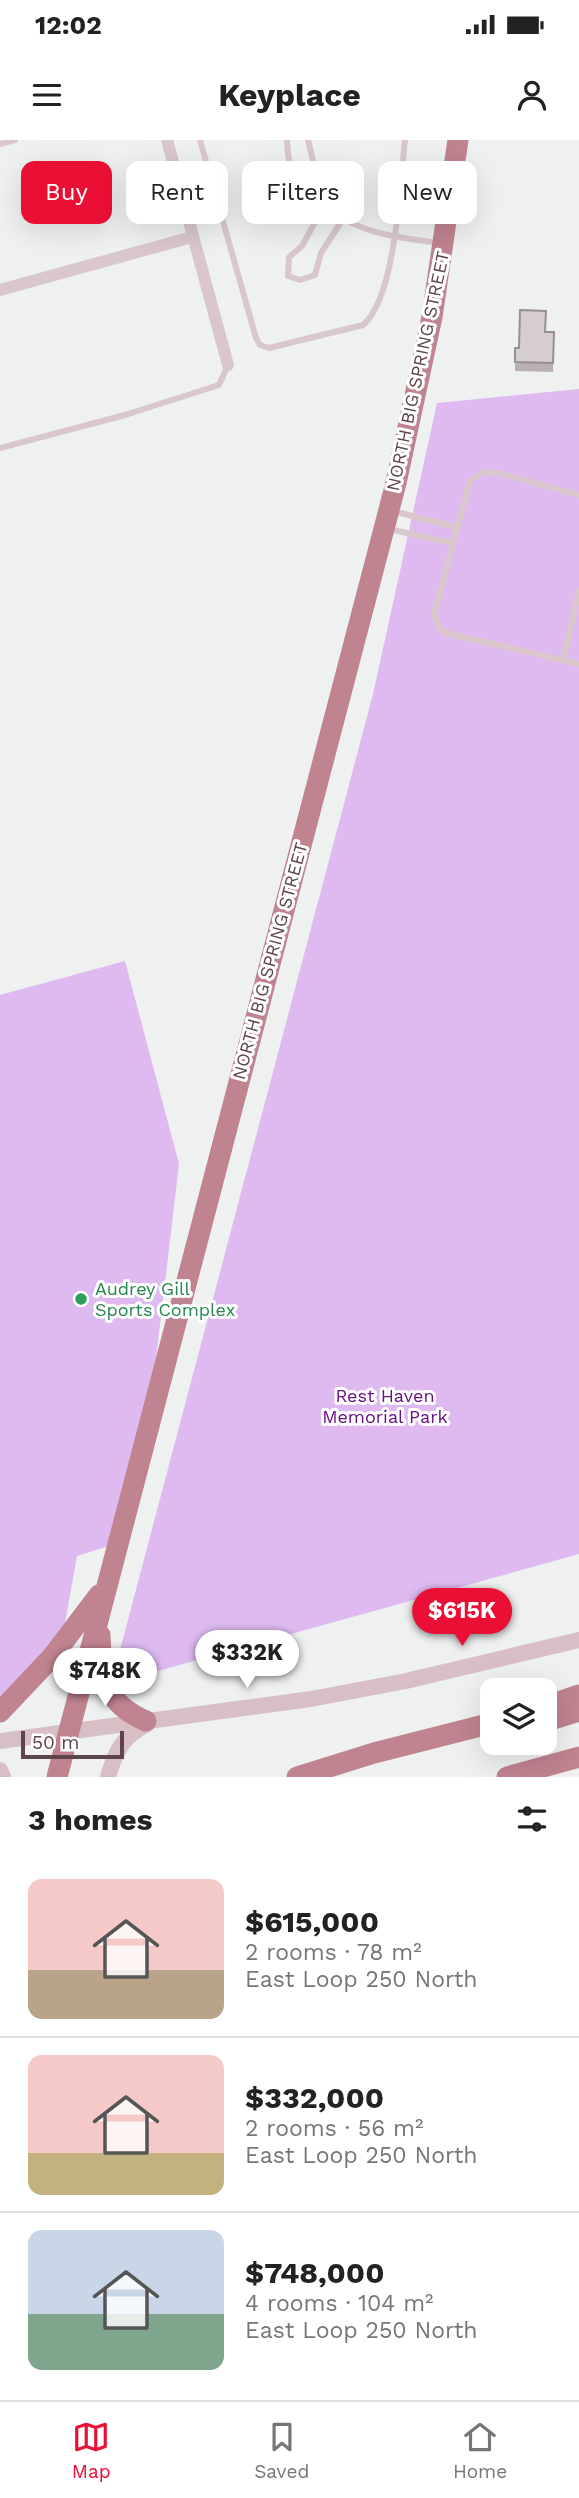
<!DOCTYPE html>
<meta charset="utf-8">
<style>
body{margin:0;font-family:"Work Sans",sans-serif;background:#f2f2f2;color:#222;height:100vh;display:flex;flex-direction:column;font-size:26px;white-space:nowrap}
*{box-sizing:border-box;margin:0}
p{font-size:23px;color:#767676}
.icon{flex:none;width:38px;height:38px;fill:none;stroke:currentColor;stroke-width:2;stroke-linecap:round;stroke-linejoin:round}
.map{position:relative;height:1637px;overflow:hidden}
.panel{display:flex;flex-direction:column;background:#fff;flex:1}
.panel>*{flex:none}
.hud{position:absolute;left:21px;top:21px;width:537px;height:63px;display:flex;gap:14px}
.tools{position:absolute;left:480px;top:1538px;display:grid;gap:14px}
.tools a{display:grid;place-items:center;width:77px;height:77px;border-radius:14px;background:#fff;box-shadow:0 7px 28px #0002;font-size:35px}
.scale{position:absolute;left:21px;bottom:18px;width:103px;box-sizing:border-box;padding-left:7px;border:4px solid #5d454b;border-top:0;font-size:19px;line-height:24px;white-space:nowrap;color:#5d454b;-webkit-text-stroke:5px #fff;paint-order:stroke}
.price{position:absolute;translate:-50% -60px;padding:0 16px;border-radius:24px;background:#fff;color:#222;font-size:23px;line-height:46px;filter:drop-shadow(0 2px 4px #0008)}
.price::after{content:'';position:absolute;left:50%;top:42px;width:21px;height:16px;margin-left:-10px;background:inherit;clip-path:polygon(0 0,100% 0,50% 100%)}
.price.active{background:#e90f35;color:#fff}
ul{padding:0;list-style:none}
li{display:flex;align-items:center;gap:21px;height:175px;padding:0 28px}
li+li{border-top:2px solid #e0e0e0}
li span{display:grid;place-items:center;flex:none;width:196px;height:140px;border-radius:14px;color:#555}
li>.icon{margin-inline-start:auto}
span .icon{width:84px;height:84px;fill:#fffc;stroke-width:1}
li b{font-size:30px}
h2{display:flex;justify-content:space-between;align-items:center;height:84px;padding:0 28px;font-size:30px}
.chip{padding:0 24px;border-radius:14px;background:#fff;box-shadow:0 7px 28px #0002;font-size:24px;line-height:63px}
.chip.active{background:#e90f35;color:#fff}
.status{display:flex;justify-content:space-between;align-items:center;height:49px;padding:0 35px;background:#fff;direction:ltr}
.status svg{height:19px;fill:currentColor}
header{display:flex;justify-content:space-between;align-items:center;height:91px;padding:0 28px;background:#fff;font-size:32px;font-weight:700}
.tabs{display:flex;justify-content:space-around;align-items:center;height:98px;border-top:2px solid #e0e0e0;background:#fff;font-size:19px;color:#767676}
.tabs a{display:grid;justify-items:center;gap:4px}
.tabs .active{color:#e90f35}
.map>svg:first-child{display:block}
.green{fill:#debaf1}
.lines{fill:none;stroke-linecap:round;stroke-linejoin:round}
.lane{stroke:#d9c7cc;stroke-width:6}
.street{stroke:#d9c7cc;stroke-width:12}
.secondary{stroke:#d8bfc5;stroke-width:16}
.highway{stroke:#c08390;stroke-width:21}
.wall{fill:#b8b0b2}
.building{fill:#d6cdcf;stroke:#969091;stroke-width:2}
.leisure-dot{fill:#2e9e5b;stroke:#fff;stroke-width:2.5}
.labels{text-anchor:middle;stroke-width:6;stroke-linejoin:round;paint-order:stroke}
.street-label{font-size:18px;fill:#5d454b;stroke:#fff}
.leisure-label{font-size:18px;fill:#27864d;stroke:#fff;text-anchor:start}
.park-label{font-size:18px;fill:#671282;stroke:#fff}
</style>
<div class="status"><b>12:02</b><svg viewBox="0 0 49 12"><path d="M0 12V9h3v3zM5 12V6h3v6zM10 12V3h3v9zM15 12V0h3v12zM26 1h20v11H26zM47 4h2v5h-2z"/></svg></div>
<header><svg class="icon" aria-label="menu" viewBox="0 0 24 24"><path d="M4 6h16M4 12h16M4 18h16"/></svg>Keyplace<svg class="icon" aria-label="person" viewBox="0 0 24 24"><circle cx="12" cy="8" r="4"/><path d="M4 21q1-7 8-7t8 7"/></svg></header>
<div class="map">
<svg width="579" height="1637" viewBox="0 0 579 1637">
<rect width="100%" height="100%" fill="#eef1ef"/>
<!-- green -->
<g class="green">
<polygon points="579,249 579,1414 111,1544 373,554 437,263"/>
<polygon points="125,821 179,1024 147,1295 118,1403 77,1416 65,1483 15,1556 0,1562 0,855"/>
</g>
<g class="lines">
<!-- lane -->
<g class="lane">
<path d="M200,0L256,198L260,205L269,208L363,185C396,157 400,44 405,0"/>
<path d="M287,0C288,28 291,28 309,46C317,53 323,63 331,70C362,95 400,97 438,103"/>
<polyline points="308,0 315,29 309,46"/>
<polyline points="0,4 15,0"/>
<polyline points="325,64 302,106 289,117 288,136 300,140 315,135 321,113 343,79"/>
<polyline points="0,308 125,275 219,245 228,225"/>
<polyline points="579,355 498,333 484,332 470,340 434,475 440,489 446,493 579,524"/>
<polyline points="393,371 455,387"/>
<polyline points="389,389 451,403"/>
<polyline points="563,520 579,451"/>
</g>
<!-- street -->
<g class="street">
<polyline points="167,0 228,225"/>
<polyline points="0,150 192,97"/>
</g>
<!-- secondary -->
<g class="secondary">
<polyline points="0,1601 311,1559 406,1541 579,1500"/>
<polyline points="0,1630 3,1637"/>
<path d="M108,1637C115,1612 123,1596 147,1584"/>
</g>
<!-- highway -->
<g class="highway">
<path d="M100,1495C102,1538 104,1563 146,1581"/>
<polyline points="544,1567 579,1555"/>
<polyline points="0,1572 52,1517 99,1455"/>
<polyline points="544,1582 579,1571"/>
<polyline points="57,1637 396,343 432,177 458,0"/>
<polyline points="297,1637 374,1613 492,1583"/>
<polyline points="507,1637 579,1617"/>
</g>
</g>
<!-- wall -->
<polygon class="wall" points="545,192 554,192 553,232 515,231 515,208 519,208"/>
<!-- building -->
<polygon class="building" points="520,170 546,171 545,192 554,192 553,223 515,222 515,208 519,208"/>
<!-- markers -->
<circle class="leisure-dot" cx="81" cy="1159" r="7"/>
<g class="labels">
<!-- street labels -->
<g class="street-label">
<text transform="translate(418 231) rotate(-78)" y="6">NORTH BIG SPRING STREET</text>
<text transform="translate(270 821) rotate(-75)" y="6">NORTH BIG SPRING STREET</text>
</g>
<!-- leisure labels -->
<g class="leisure-label">
<text x="95" y="1155">Audrey Gill<tspan x="95" dy="21">Sports Complex</tspan></text>
</g>
<!-- park labels -->
<g class="park-label">
<text x="385" y="1262">Rest Haven<tspan x="385" dy="21">Memorial Park</tspan></text>
</g>
</g>
</svg>
<div class="tools">
<a><svg class="icon" aria-label="layers" viewBox="0 0 24 24"><path d="M12 4l9 5-9 5-9-5zM3 14l9 5 9-5"/></svg></a>
</div>
<div class="scale">50 m</div>
<b class="price active" style="left:462px;top:1508px">$615K</b>
<b class="price" style="left:247px;top:1550px">$332K</b>
<b class="price" style="left:105px;top:1568px">$748K</b>
<div class="hud">
<a class="chip active">Buy</a>
<a class="chip">Rent</a>
<a class="chip">Filters</a>
<a class="chip">New</a>
</div>
</div>
<section class="panel">
<h2>3 homes<svg class="icon" aria-label="filters" viewBox="0 0 24 24"><path d="M4 7h16M4 17h16"/><circle cx="9" cy="7" r="2"/><circle cx="15" cy="17" r="2"/></svg></h2>
<ul>
<li><span style="background:linear-gradient(#f6c9c9 65%,#b9a48a 0)"><svg class="icon" aria-label="home" viewBox="0 0 24 24"><path d="M3 11l9-7 9 7M6 9v11h12V9"/></svg></span><div><b>$615,000</b><p>2 rooms · 78 m²</p><p>East Loop 250 North</p></div></li>
<li><span style="background:linear-gradient(#f6c9c9 70%,#c2b280 0)"><svg class="icon" aria-label="home" viewBox="0 0 24 24"><path d="M3 11l9-7 9 7M6 9v11h12V9"/></svg></span><div><b>$332,000</b><p>2 rooms · 56 m²</p><p>East Loop 250 North</p></div></li>
<li><span style="background:linear-gradient(#c9d6e8 60%,#7fa58c 0)"><svg class="icon" aria-label="home" viewBox="0 0 24 24"><path d="M3 11l9-7 9 7M6 9v11h12V9"/></svg></span><div><b>$748,000</b><p>4 rooms · 104 m²</p><p>East Loop 250 North</p></div></li>
</ul>
</section>
<nav class="tabs">
<a class="active"><svg class="icon" aria-label="map" viewBox="0 0 24 24"><path d="M3 6l6-2 6 2 6-2v14l-6 2-6-2-6 2zM9 4v14M15 6v14"/></svg>Map</a>
<a><svg class="icon" aria-label="saved" viewBox="0 0 24 24"><path d="M7 4h10v16l-5-4-5 4z"/></svg>Saved</a>
<a><svg class="icon" aria-label="home" viewBox="0 0 24 24"><path d="M3 11l9-7 9 7M6 9v11h12V9"/></svg>Home</a>
</nav>
